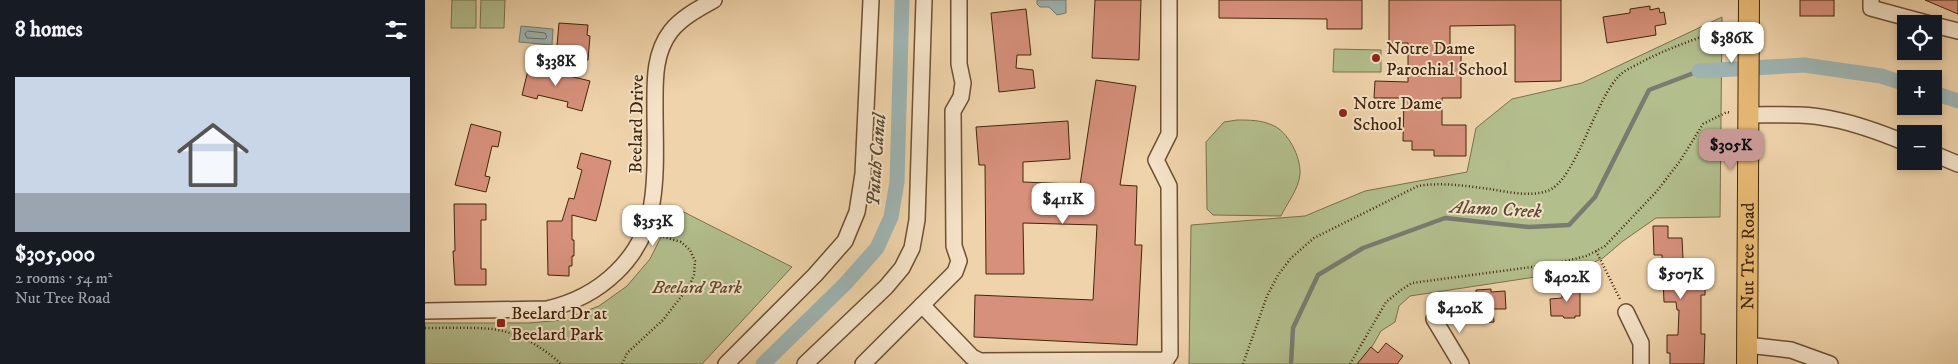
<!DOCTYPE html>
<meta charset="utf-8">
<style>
body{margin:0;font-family:"IM FELL DW Pica",serif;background:#20242c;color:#f1f3f6;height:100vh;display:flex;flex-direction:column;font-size:19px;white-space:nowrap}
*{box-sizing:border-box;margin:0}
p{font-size:16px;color:#9ea1a6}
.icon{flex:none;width:28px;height:28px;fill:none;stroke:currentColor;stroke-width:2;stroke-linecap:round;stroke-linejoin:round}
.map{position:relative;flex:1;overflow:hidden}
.side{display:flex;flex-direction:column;background:#171b24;width:425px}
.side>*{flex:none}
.buttons{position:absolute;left:1472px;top:15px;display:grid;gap:10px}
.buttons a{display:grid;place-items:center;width:45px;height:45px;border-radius:0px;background:#171b24;box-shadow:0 2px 8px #0003;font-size:25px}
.price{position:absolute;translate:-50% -42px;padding:0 11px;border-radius:10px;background:#fff;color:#222;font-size:16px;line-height:32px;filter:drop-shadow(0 1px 2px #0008)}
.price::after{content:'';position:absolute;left:50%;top:30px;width:15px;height:11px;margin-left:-8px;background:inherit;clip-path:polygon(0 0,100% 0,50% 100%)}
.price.active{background:#c59692;color:#111}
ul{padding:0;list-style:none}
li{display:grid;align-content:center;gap:10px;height:265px;padding:0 15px}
li span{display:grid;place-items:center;height:155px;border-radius:0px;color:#555}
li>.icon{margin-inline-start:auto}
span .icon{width:90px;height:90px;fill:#fffc;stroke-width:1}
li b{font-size:21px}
h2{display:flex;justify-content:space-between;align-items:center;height:60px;padding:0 15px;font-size:21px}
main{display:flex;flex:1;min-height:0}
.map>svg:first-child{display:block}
.green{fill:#b3be8d;stroke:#7a724b}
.water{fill:#9eb5b4;stroke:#797c70}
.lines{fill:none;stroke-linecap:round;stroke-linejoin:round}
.shore{stroke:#706e5e;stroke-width:1}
.stream{stroke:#797c70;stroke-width:4.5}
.canal{stroke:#9eb5b4;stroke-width:15}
.building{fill:#d6907b;stroke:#422609}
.minor-casing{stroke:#6d5131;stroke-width:18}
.major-casing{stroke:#422609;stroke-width:22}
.path{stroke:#422609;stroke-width:2.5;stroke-dasharray:1 2.5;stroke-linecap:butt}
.minor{stroke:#f5e2c8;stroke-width:15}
.major{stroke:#e8ba75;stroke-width:20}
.poi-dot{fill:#8f2418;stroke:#f5e2c8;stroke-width:2}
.labels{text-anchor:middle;stroke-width:4;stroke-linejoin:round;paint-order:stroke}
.poi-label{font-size:18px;fill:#422609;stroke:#f5e2c8;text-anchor:start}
.street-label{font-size:18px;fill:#422609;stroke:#f5e2c8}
.park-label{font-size:18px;font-style:italic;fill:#5e4c2a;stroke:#f5e2c8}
.water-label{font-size:19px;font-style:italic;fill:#594a34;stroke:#f5e2c8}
</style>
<main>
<section class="side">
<h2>8 homes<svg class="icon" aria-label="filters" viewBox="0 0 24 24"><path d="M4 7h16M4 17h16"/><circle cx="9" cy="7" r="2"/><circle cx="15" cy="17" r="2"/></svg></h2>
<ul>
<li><span style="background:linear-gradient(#c9d6e8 75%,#9aa5b1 0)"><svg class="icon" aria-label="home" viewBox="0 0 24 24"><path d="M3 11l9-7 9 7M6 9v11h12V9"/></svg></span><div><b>$305,000</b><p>2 rooms · 54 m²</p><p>Nut Tree Road</p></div></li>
</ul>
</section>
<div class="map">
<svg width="1533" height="364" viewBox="0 0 1533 364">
<rect width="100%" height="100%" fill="#efd3aa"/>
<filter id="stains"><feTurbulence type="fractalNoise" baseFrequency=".004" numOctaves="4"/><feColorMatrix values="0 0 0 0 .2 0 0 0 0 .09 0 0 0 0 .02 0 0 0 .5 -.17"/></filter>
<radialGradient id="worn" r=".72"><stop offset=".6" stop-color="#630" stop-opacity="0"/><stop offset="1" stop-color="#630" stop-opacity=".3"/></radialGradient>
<!-- green -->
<g class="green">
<polygon points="27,0 51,0 51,28 26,28"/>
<polygon points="56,0 80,0 79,28 55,28"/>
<polygon points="1297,17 1295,217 1231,218 1198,241 1178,258 1150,271 985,296 974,306 970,322 956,331 937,364 764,364 766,225 880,216 940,191 1042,172 1051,128 1087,99 1157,83"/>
<polygon points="909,49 956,50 956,72 908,72"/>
<path d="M812,120C824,120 836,120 847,125C863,131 876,157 875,174C874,189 862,203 856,216L788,215L782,209L781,142L799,122Z"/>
<polygon points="245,205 367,267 277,364 0,364 0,323 104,323 138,320 174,306 202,286 225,259 240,229"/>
</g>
<!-- water -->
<g class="water">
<polygon points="612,0 641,0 641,13 632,15 624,7 615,7 612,4"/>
<polygon points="96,26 128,29 127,45 94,42"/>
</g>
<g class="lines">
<!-- shore -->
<polygon class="shore" points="103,31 120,33 122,37 120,39 102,38 100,34"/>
<!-- stream -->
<polyline class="stream" points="866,364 868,328 893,275 938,248 1020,218 1104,227 1144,225 1170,197 1224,90 1274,71"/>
<!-- canal -->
<g class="canal">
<polyline points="1274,71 1379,65 1456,76 1481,84"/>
<polyline points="1509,93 1533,101"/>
<polyline points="338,364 420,284 452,248 466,217 472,182 477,0"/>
</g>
</g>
<!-- building -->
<g class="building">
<polygon points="670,0 716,0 714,60 667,58"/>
<polygon points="794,0 937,0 937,29 902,29 902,19 794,18"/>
<polygon points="964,0 1136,0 1136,81 1090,82 1090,25 1025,26 1025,51 1036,51 1036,98 1017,98 1017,125 1041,125 1041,156 1009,156 1009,150 987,150 987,141 978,141 979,98 949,98 950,81 983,82 983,43 964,43"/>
<rect x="1375" y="0" width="34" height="16"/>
<polygon points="1500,0 1533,0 1533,14"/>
<polygon points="1225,6 1225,10 1234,8 1235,13 1239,12 1241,24 1230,26 1231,35 1182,43 1178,17 1205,13 1205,9"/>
<polygon points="601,9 606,55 592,55 591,68 608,70 610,88 574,92 566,13"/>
<polygon points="134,23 163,25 162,35 165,36 163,60 131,57"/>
<polygon points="104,66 165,81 157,111 142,107 143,102 113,95 112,99 97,95"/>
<polygon points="671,80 711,86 695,185 712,186 710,245 717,245 712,345 549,337 550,295 668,300 672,225 598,223 599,274 561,274 560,165 554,165 551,127 643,121 645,159 598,162 598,182 647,184 648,198 653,198"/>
<polygon points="46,124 76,132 73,147 67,146 60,176 65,177 61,192 30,185"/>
<polygon points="156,153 186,161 175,206 171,221 147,215 147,240 149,240 149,256 147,256 147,266 144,266 144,276 123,275 122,221 137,221 144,198 149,199 157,170 152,168"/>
<polygon points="29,204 61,204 61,220 56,220 56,269 61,269 61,285 30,285 28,251 30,251"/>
<polygon points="1228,226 1243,226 1243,238 1257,238 1259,279 1280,278 1280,295 1276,295 1276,334 1280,334 1279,364 1245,364 1245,353 1242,353 1242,335 1253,335 1254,310 1252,310 1251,302 1239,302 1237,255 1229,255"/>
<polygon points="1137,285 1155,285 1155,316 1150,316 1150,318 1139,318 1138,316 1126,316 1125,299 1137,298"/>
<polygon points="1066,289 1066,292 1080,291 1081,309 1068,309 1069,322 1052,323 1051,290"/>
<polygon points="961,343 978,356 972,364 932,364 946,347 953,353"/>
</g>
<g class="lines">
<defs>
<g id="minor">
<polyline points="1446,0 1446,8 1505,24"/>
<polyline points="1509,25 1533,31"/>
<path d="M1324,115C1352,115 1380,113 1407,119C1433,124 1457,133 1481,143"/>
<polyline points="1509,154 1533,164"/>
<polyline points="497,305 547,357 555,361 741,360 745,354 744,186 731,160 744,134 744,0"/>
<path d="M0,311L122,309C175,297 219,258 227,203C232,173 230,141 230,111C230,84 228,54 246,31C257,17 275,8 289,0"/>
<polyline points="1201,312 1216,343 1216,364"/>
<polyline points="1009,319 1036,364"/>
<polyline points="1322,345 1366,350 1405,364"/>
<polyline points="301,364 390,275 420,241 432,212 438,174 446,0"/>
<polyline points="380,364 461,287 477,268 487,248 492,220 499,0"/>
<polyline points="438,364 530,272 534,261 529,246 528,111 536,97 538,83 534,64 534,0"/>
</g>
<g id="major">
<path id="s1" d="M1322,364L1324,0"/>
</g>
</defs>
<!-- minor casing -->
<use href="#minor" class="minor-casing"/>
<!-- major casing -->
<use href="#major" class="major-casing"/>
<!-- path -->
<g class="path">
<polyline points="1171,251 1195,299"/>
<path d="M0,328C22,328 45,327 67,329C92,332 118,347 136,364"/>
<polyline points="197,364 202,353 238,320 263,288 269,275 270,261 265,250 256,242 233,235"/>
<path d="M818,364L842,296L853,275L866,258L889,238L993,186C1017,182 1041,186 1065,189C1083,192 1104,197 1122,191C1151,182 1170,97 1196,74C1201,70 1207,67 1213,64C1240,49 1271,39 1301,28"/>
<polyline points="925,364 961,302 976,290 987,283 1129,264 1161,256 1171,251 1180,246 1232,191 1255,161 1278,124 1302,112 1306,113"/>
</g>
<!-- minor -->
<use href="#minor" class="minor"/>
<!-- major -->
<use href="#major" class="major"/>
</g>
<!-- markers -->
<g class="poi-dot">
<circle cx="951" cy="58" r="5"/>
<circle cx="918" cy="113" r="5"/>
<rect x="71" y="318" width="10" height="10" rx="2.5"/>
</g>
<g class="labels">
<!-- poi labels -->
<g class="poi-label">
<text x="961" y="54">Notre Dame<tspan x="961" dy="21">Parochial School</tspan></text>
<text x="928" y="109">Notre Dame<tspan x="928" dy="21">School</tspan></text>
<text x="86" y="319">Beelard Dr at<tspan x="86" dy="21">Beelard Park</tspan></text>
</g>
<!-- street labels -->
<g class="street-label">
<text transform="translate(211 124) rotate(-89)" y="6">Beelard Drive</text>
<text dy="6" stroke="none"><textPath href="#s1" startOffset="108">Nut Tree Road</textPath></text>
</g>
<!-- park labels -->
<g class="park-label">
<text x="272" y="293">Beelard Park</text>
</g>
<!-- water labels -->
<g class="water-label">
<text transform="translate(450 160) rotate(-86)" y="7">Putah Canal</text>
<text transform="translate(1071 208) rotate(3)" y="7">Alamo Creek</text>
</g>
</g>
<rect width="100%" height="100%" filter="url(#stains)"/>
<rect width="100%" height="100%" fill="url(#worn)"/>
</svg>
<div class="buttons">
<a><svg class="icon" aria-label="locate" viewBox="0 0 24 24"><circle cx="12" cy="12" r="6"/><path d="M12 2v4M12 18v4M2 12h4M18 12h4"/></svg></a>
<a>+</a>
<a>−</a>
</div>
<b class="price" style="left:1307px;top:64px">$386K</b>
<b class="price" style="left:131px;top:87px">$338K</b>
<b class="price active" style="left:1306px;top:171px">$305K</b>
<b class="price" style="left:638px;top:225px">$411K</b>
<b class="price" style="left:228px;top:247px">$353K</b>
<b class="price" style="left:1256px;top:300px">$507K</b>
<b class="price" style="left:1142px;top:303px">$402K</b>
<b class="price" style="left:1035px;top:334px">$420K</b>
</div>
</main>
